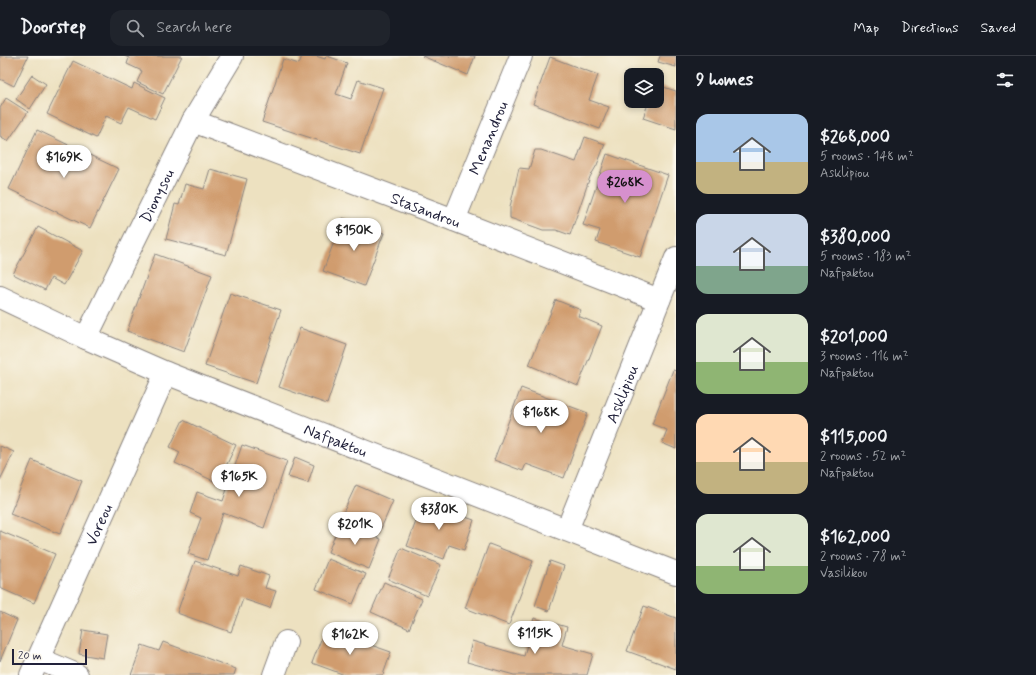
<!DOCTYPE html>
<meta charset="utf-8">
<style>
body{margin:0;font-family:Mynerve,sans-serif;background:#20242c;color:#f1f3f6;height:100vh;display:flex;flex-direction:column;font-size:15px;white-space:nowrap}
*{box-sizing:border-box;margin:0}
p{font-size:13px;color:#9ea1a6}
.icon{flex:none;width:22px;height:22px;fill:none;stroke:currentColor;stroke-width:2;stroke-linecap:round;stroke-linejoin:round}
.map{position:relative;flex:1;overflow:hidden}
.panel{display:flex;flex-direction:column;background:#171b24;width:360px}
.panel>*{flex:none}
.controls{position:absolute;left:624px;top:12px;display:grid;gap:8px}
.controls a{display:grid;place-items:center;width:40px;height:40px;border-radius:8px;background:#171b24;box-shadow:0 2px 6px #0003;font-size:20px}
.scale{position:absolute;left:12px;bottom:10px;width:75px;box-sizing:border-box;padding-left:4px;border:2px solid #22223b;border-top:0;font-size:11px;line-height:14px;white-space:nowrap;color:#22223b;-webkit-text-stroke:3px #fbf7ec;paint-order:stroke}
.price{position:absolute;translate:-50% -34px;padding:0 9px;border-radius:14px;background:#fff;color:#222;font-size:13px;line-height:26px;filter:drop-shadow(0 1px 2px #0008)}
.price::after{content:'';position:absolute;left:50%;top:24px;width:12px;height:9px;margin-left:-6px;background:inherit;clip-path:polygon(0 0,100% 0,50% 100%)}
.price.current{background:#d690ce;color:#111}
ul{padding:0;list-style:none}
li{display:flex;align-items:center;gap:12px;height:100px;padding:0 20px}
li span{display:grid;place-items:center;flex:none;width:112px;height:80px;border-radius:12px;color:#555}
li>.icon{margin-inline-start:auto}
span .icon{width:48px;height:48px;fill:#fffc;stroke-width:1}
li b{font-size:17px}
h2{display:flex;justify-content:space-between;align-items:center;height:48px;padding:0 20px;font-size:17px}
header{display:flex;align-items:center;gap:24px;box-sizing:border-box;height:56px;padding:0 20px;background:#171b24;border-bottom:1px solid #363941}
header strong{font-size:19px}
nav{display:flex;gap:22px;margin-inline-start:auto;font-size:14px}
.search{width:280px;height:36px;background:#20242c;display:flex;align-items:center;gap:10px;box-sizing:border-box;padding:0 14px;border-radius:12px;color:#9ea1a6;font-size:15px}
main{display:flex;flex:1;min-height:0}
.map>svg:first-child{display:block}
.building{fill:#d09c6e}
.lines{fill:none;stroke-linecap:round;stroke-linejoin:round}
.street-casing{stroke:#88827e;stroke-width:24}
.street{stroke:#fff;stroke-width:22}
.labels{text-anchor:middle;stroke-width:3;stroke-linejoin:round;paint-order:stroke}
.street-label{font-size:16px;fill:#22223b;stroke:#fbf7ec}
</style>
<header>
<strong>Doorstep</strong>
<div class="search"><svg class="icon" aria-label="search" viewBox="0 0 24 24"><circle cx="10" cy="10" r="6"/><path d="M15 15l6 6"/></svg>Search here</div>
<nav><a>Map</a><a>Directions</a><a>Saved</a></nav>
</header>
<main>
<div class="map">
<svg width="676" height="619" viewBox="0 0 676 619">
<rect width="100%" height="100%" fill="#fbf7ec"/>
<filter id="ink" filterUnits="userSpaceOnUse"><feTurbulence type="fractalNoise" baseFrequency=".025" numOctaves="2"/><feDisplacementMap in="SourceGraphic" scale="8" xChannelSelector="R" yChannelSelector="G"/><feConvolveMatrix kernelMatrix="1 2 1 2 8 2 1 2 1" color-interpolation-filters="sRGB"/></filter>
<filter id="wash" filterUnits="userSpaceOnUse"><feTurbulence type="fractalNoise" baseFrequency=".012" numOctaves="4" result="noise"/><feDisplacementMap in="SourceGraphic" scale="16" xChannelSelector="R" yChannelSelector="G"/><feGaussianBlur stdDeviation="0.9" result="paint"/><feColorMatrix in="noise" values="0 0 0 0 0 0 0 0 0 0 0 0 0 0 0 0 0 1.4 0 .05"/><feComposite in="paint" operator="in"/></filter>
<g filter="url(#wash)">
<rect width="100%" height="100%" fill="#ede1c0"/>
<g id="blocks">
<!-- building -->
<g class="building">
<polygon points="0,0 28,0 14,30 0,23"/>
<polygon points="125,0 182,0 163,38 137,26 142,15 127,8 129,2"/>
<polygon points="302,0 316,0 325,3 326,0 327,0 347,7 336,38 351,43 358,24 383,32 360,98 262,66 283,3 299,8"/>
<polygon points="422,0 475,0 468,19"/>
<polygon points="660,0 676,0 676,11 658,6"/>
<polygon points="550,1 598,19 589,44 609,51 600,73 533,48"/>
<polygon points="73,5 132,33 134,27 165,42 155,63 129,51 121,67 106,60 96,82 47,58"/>
<polygon points="32,19 46,28 30,53 16,43"/>
<polygon points="657,29 676,35 676,73 643,62 649,45 657,45"/>
<polygon points="6,42 28,56 8,85 0,80 0,52"/>
<polygon points="37,74 119,113 90,172 9,133"/>
<polygon points="585,81 605,88 597,109 590,121 570,179 556,174 543,174 510,162 510,151 519,112 529,113 535,94 541,94 576,106"/>
<polygon points="607,98 668,119 640,201 596,186 600,174 583,169"/>
<polygon points="210,113 247,123 226,199 166,183 175,148 179,149 185,128 204,133"/>
<polygon points="343,162 384,177 364,230 323,215"/>
<polygon points="38,171 83,195 64,229 51,222 45,234 13,218"/>
<polygon points="155,198 212,219 184,296 127,275"/>
<polygon points="230,237 281,254 256,327 205,310"/>
<polygon points="556,244 581,254 578,260 602,270 578,330 529,309"/>
<polygon points="300,272 347,289 327,348 279,331"/>
<polygon points="673,314 676,315 676,393 662,387 667,374 652,368"/>
<polygon points="521,332 588,357 564,422 526,408 523,415 494,404"/>
<polygon points="183,364 236,389 218,427 175,407 180,396 170,391"/>
<polygon points="242,389 287,405 264,472 223,457 207,504 188,498 201,462 190,457 197,436 223,445"/>
<polygon points="0,390 14,396 0,424"/>
<polygon points="295,401 314,409 308,427 288,421"/>
<polygon points="32,404 82,425 60,478 10,458"/>
<polygon points="356,429 393,445 379,477 341,461"/>
<polygon points="423,446 474,464 464,494 449,489 444,503 407,490"/>
<polygon points="340,467 381,483 369,513 328,496"/>
<polygon points="0,475 55,498 34,547 0,532"/>
<polygon points="489,488 533,505 509,569 465,552"/>
<polygon points="401,492 441,509 427,540 388,523"/>
<polygon points="328,503 366,518 353,548 316,533"/>
<polygon points="195,505 238,520 241,510 269,520 265,532 276,535 270,552 243,543 231,576 177,557"/>
<polygon points="550,505 564,510 549,555 535,550"/>
<polygon points="384,526 422,543 409,573 371,556"/>
<polygon points="644,550 676,562 676,613 627,595"/>
<polygon points="0,556 17,564 0,605"/>
<polygon points="534,562 567,571 562,589 593,598 587,619 514,619 467,606 472,585 524,600"/>
<polygon points="325,573 391,596 383,619 345,619 312,607"/>
<polygon points="83,574 107,578 103,602 79,598"/>
<polygon points="163,586 236,613 234,619 131,619 142,589 159,595"/>
</g>
</g>
</g>
<g filter="url(#ink)">
<use href="#blocks" fill-opacity="0" stroke="#88827e" stroke-width="1"/>
<g class="lines">
<defs>
<g id="street">
<path id="s1" d="M193,65L454,164L659,244"/>
<path id="s2" d="M454,164L521,0"/>
<path id="s3" d="M0,241L86,282L166,317L676,517"/>
<path id="s4" d="M86,282L193,65L232,0"/>
<path id="s5" d="M567,474L676,202"/>
<polyline points="39,603 77,619"/>
<path id="s6" d="M31,619L166,317"/>
<polyline points="274,619 286,586"/>
</g>
</defs>
<!-- street casing -->
<use href="#street" class="street-casing"/>
<!-- street -->
<use href="#street" class="street"/>
</g>
</g>
<g class="labels">
<!-- street labels -->
<g class="street-label">
<text dy="6" stroke="none"><textPath href="#s2" startOffset="89">Menandrou</textPath></text>
<text dy="6" stroke="none"><textPath href="#s4" startOffset="159">Dionysou</textPath></text>
<text dy="6" stroke="none"><textPath href="#s1" startOffset="249">Stasandrou</textPath></text>
<text dy="6" stroke="none"><textPath href="#s5" startOffset="147">Asklipiou</textPath></text>
<text dy="6" stroke="none"><textPath href="#s3" startOffset="365">Nafpaktou</textPath></text>
<text dy="6" stroke="none"><textPath href="#s6" startOffset="165">Voreou</textPath></text>
</g>
</g>
</svg>
<div class="controls">
<a><svg class="icon" aria-label="layers" viewBox="0 0 24 24"><path d="M12 4l9 5-9 5-9-5zM3 14l9 5 9-5"/></svg></a>
</div>
<div class="scale">20 m</div>
<b class="price" style="left:64px;top:123px">$169K</b>
<b class="price current" style="left:625px;top:148px">$268K</b>
<b class="price" style="left:354px;top:196px">$150K</b>
<b class="price" style="left:541px;top:378px">$168K</b>
<b class="price" style="left:239px;top:442px">$165K</b>
<b class="price" style="left:439px;top:475px">$380K</b>
<b class="price" style="left:355px;top:490px">$201K</b>
<b class="price" style="left:535px;top:599px">$115K</b>
<b class="price" style="left:350px;top:600px">$162K</b>
</div>
<section class="panel">
<h2>9 homes<svg class="icon" aria-label="filters" viewBox="0 0 24 24"><path d="M4 7h16M4 17h16"/><circle cx="9" cy="7" r="2"/><circle cx="15" cy="17" r="2"/></svg></h2>
<ul>
<li><span style="background:linear-gradient(#a9c7e8 60%,#c2b280 0)"><svg class="icon" aria-label="home" viewBox="0 0 24 24"><path d="M3 11l9-7 9 7M6 9v11h12V9"/></svg></span><div><b>$268,000</b><p>5 rooms · 148 m²</p><p>Asklipiou</p></div></li>
<li><span style="background:linear-gradient(#c9d6e8 65%,#7fa58c 0)"><svg class="icon" aria-label="home" viewBox="0 0 24 24"><path d="M3 11l9-7 9 7M6 9v11h12V9"/></svg></span><div><b>$380,000</b><p>5 rooms · 183 m²</p><p>Nafpaktou</p></div></li>
<li><span style="background:linear-gradient(#dfe7d0 60%,#8fb573 0)"><svg class="icon" aria-label="home" viewBox="0 0 24 24"><path d="M3 11l9-7 9 7M6 9v11h12V9"/></svg></span><div><b>$201,000</b><p>3 rooms · 116 m²</p><p>Nafpaktou</p></div></li>
<li><span style="background:linear-gradient(#ffd9b3 60%,#c2b280 0)"><svg class="icon" aria-label="home" viewBox="0 0 24 24"><path d="M3 11l9-7 9 7M6 9v11h12V9"/></svg></span><div><b>$115,000</b><p>2 rooms · 52 m²</p><p>Nafpaktou</p></div></li>
<li><span style="background:linear-gradient(#dfe7d0 65%,#8fb573 0)"><svg class="icon" aria-label="home" viewBox="0 0 24 24"><path d="M3 11l9-7 9 7M6 9v11h12V9"/></svg></span><div><b>$162,000</b><p>2 rooms · 78 m²</p><p>Vasilikou</p></div></li>
</ul>
</section>
</main>
